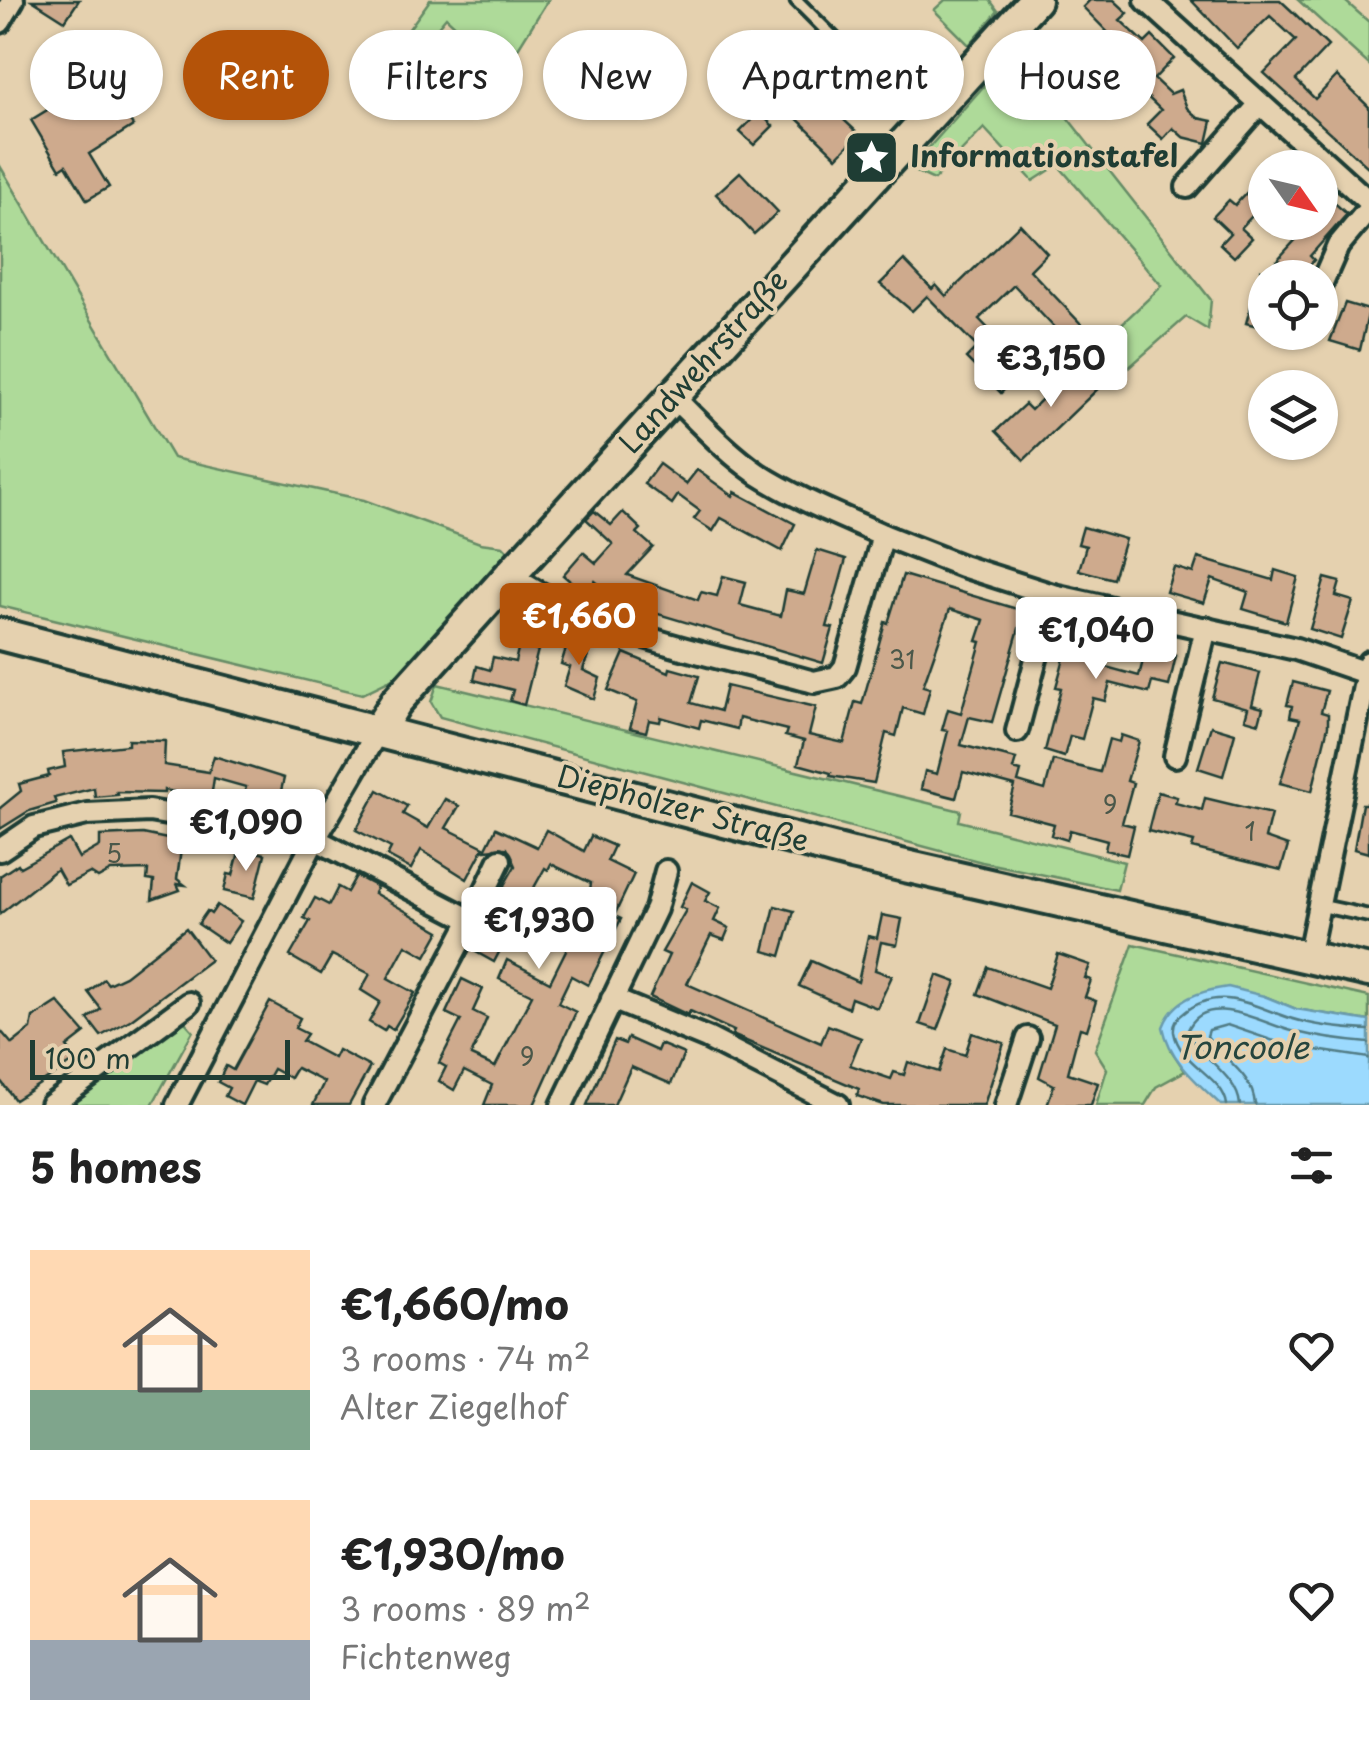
<!DOCTYPE html>
<meta charset="utf-8">
<style>
body{margin:0;font-family:"Playpen Sans",sans-serif;background:#f2f2f2;color:#222;height:100vh;display:flex;flex-direction:column;font-size:38px;white-space:nowrap}
*{box-sizing:border-box;margin:0}
p{font-size:32px;color:#767676}
.icon{flex:none;width:55px;height:55px;fill:none;stroke:currentColor;stroke-width:2;stroke-linecap:round;stroke-linejoin:round}
.map{position:relative;height:1105px;overflow:hidden}
.side{display:flex;flex-direction:column;background:#fff;flex:1}
.side>*{flex:none}
.banner{position:absolute;left:30px;top:30px;width:1310px;height:90px;display:flex;gap:20px}
.needle{width:65px;rotate:124deg}
.tools{position:absolute;left:1248px;top:150px;display:grid;gap:20px}
.tools a{display:grid;place-items:center;width:90px;height:90px;border-radius:50%;background:#fff;box-shadow:0 2px 8px #0004;font-size:50px}
.scale{position:absolute;left:30px;bottom:25px;width:260px;box-sizing:border-box;padding-left:10px;border:5px solid #1f3d34;border-top:0;font-size:28px;line-height:35px;white-space:nowrap;color:#1f3d34;-webkit-text-stroke:8px #e5d1af;paint-order:stroke}
.price{position:absolute;translate:-50% -85px;padding:0 22px;border-radius:10px;background:#fff;color:#222;font-size:32px;line-height:65px;filter:drop-shadow(0 2px 5px #0008)}
.price::after{content:'';position:absolute;left:50%;top:60px;width:30px;height:22px;margin-left:-15px;background:inherit;clip-path:polygon(0 0,100% 0,50% 100%)}
.price.selected{background:#b45309;color:#fff}
ul{padding:0;list-style:none}
li{display:flex;align-items:center;gap:30px;height:250px;padding:0 30px}
li span{display:grid;place-items:center;flex:none;width:280px;height:200px;border-radius:0px;color:#555}
li>.icon{margin-inline-start:auto}
span .icon{width:120px;height:120px;fill:#fffc;stroke-width:1}
li b{font-size:42px}
h2{display:flex;justify-content:space-between;align-items:center;height:120px;padding:0 30px;font-size:42px}
.tag{padding:0 35px;border-radius:45px;background:#fff;box-shadow:0 2px 8px #0004;font-size:35px;line-height:90px}
.tag.selected{background:#b45309;color:#fff}
.map>svg:first-child{display:block}
.green{fill:#aeda99;stroke:#668c66;stroke-width:2.5}
.water{fill:#9cdafe;stroke:#6a9bad;stroke-width:2.5}
.lines{fill:none;stroke-linecap:round;stroke-linejoin:round}
.shore{stroke:#517c85;stroke-width:2.5}
.building{fill:#ceaa8d;stroke:#1f3d34;stroke-width:2.5}
.lane-casing{stroke:#1f3d34;stroke-width:18}
.street-casing{stroke:#1f3d34;stroke-width:28}
.secondary-casing{stroke:#1f3d34;stroke-width:38}
.lane{stroke:#e5d1af;stroke-width:10}
.street{stroke:#e5d1af;stroke-width:20}
.secondary{stroke:#e5d1af;stroke-width:30}
.labels{text-anchor:middle;stroke-width:8;stroke-linejoin:round;paint-order:stroke}
.number-label{font-size:25px;fill:#4b584a}
.poi-label{font-size:30px;font-weight:bold;fill:#1f3d34;stroke:#e5d1af;text-anchor:start}
.street-label{font-size:30px;fill:#1f3d34;stroke:#e5d1af}
.water-label{font-size:32px;font-style:italic;fill:#25453e;stroke:#e5d1af}
</style>
<div class="map">
<svg width="1369" height="1105" viewBox="0 0 1369 1105">
<rect width="100%" height="100%" fill="#e5d1af"/>
<filter id="ink" filterUnits="userSpaceOnUse"><feTurbulence type="fractalNoise" baseFrequency=".01" numOctaves="2"/><feDisplacementMap in="SourceGraphic" scale="20" xChannelSelector="R" yChannelSelector="G"/><feConvolveMatrix kernelMatrix="1 2 1 2 8 2 1 2 1" color-interpolation-filters="sRGB"/></filter>
<g filter="url(#ink)">
<!-- green -->
<g class="green">
<polygon points="430,0 548,0 504,71 446,17 396,77 385,62"/>
<polygon points="945,0 990,0 998,11 969,45 934,10"/>
<polygon points="1298,0 1344,0 1369,22 1369,65"/>
<polygon points="1015,51 1211,300 1208,330 1186,317 1116,379 1095,349 1162,286 1058,165 1033,181 984,128 934,180 910,169"/>
<polygon points="0,166 173,458 364,500 480,543 503,546 510,553 393,679 362,694 0,606"/>
<polygon points="437,684 961,811 959,821 1124,862 1117,890 982,862 440,717 431,702"/>
<polygon points="1133,944 1369,997 1369,1021 1296,1009 1264,996 1171,1050 1185,1071 1156,1087 1145,1105 1096,1105 1107,1069 1095,1050"/>
<polygon points="184,1021 193,1031 152,1105 68,1105 176,1022"/>
</g>
<!-- water -->
<path class="water" d="M1228,987L1264,996L1296,1009L1369,1021V1105H1221C1197,1082 1170,1061 1163,1027C1174,998 1200,991 1228,987Z"/>
<g class="lines">
<!-- shore -->
<g class="shore">
<path d="M1227,1105C1224,1077 1179,1064 1174,1032C1173,1024 1178,1017 1184,1013C1220,983 1256,1008 1293,1019C1316,1026 1345,1029 1369,1030"/>
<path d="M1240,1105C1238,1076 1200,1058 1187,1032C1204,988 1263,1024 1292,1031C1316,1037 1344,1041 1369,1043"/>
<path d="M1255,1105C1253,1073 1223,1060 1207,1036L1209,1030L1227,1025L1289,1046L1369,1058"/>
</g>
</g>
<!-- building -->
<g class="building">
<polygon points="32,0 79,0 65,21"/>
<polygon points="1090,0 1114,0 1128,13 1120,20 1145,43 1152,36 1174,58 1154,79 1170,94 1180,90 1187,108 1198,118 1212,121 1207,143 1183,137 1173,128 1163,139 1147,124 1161,110 1134,84 1143,75 1123,56 1127,52 1083,7"/>
<polygon points="1191,0 1280,0 1294,13 1328,46 1296,80 1315,99 1337,76 1369,107 1369,168 1264,73 1296,40 1270,16 1237,48"/>
<polygon points="80,40 133,126 89,154 109,187 87,200 66,165 60,169 31,120 70,96 48,61"/>
<polygon points="812,90 859,134 837,157 790,112"/>
<polygon points="759,112 773,126 754,145 740,132"/>
<polygon points="740,172 778,212 754,234 716,194"/>
<polygon points="1265,173 1265,202 1241,228 1252,238 1234,257 1220,244 1230,233 1213,217 1229,200 1235,205"/>
<polygon points="1329,198 1347,214 1310,256 1314,260 1298,278 1265,277 1265,328 1246,323 1261,270 1265,273 1300,235 1287,222 1320,222 1320,208"/>
<polygon points="1020,224 1047,253 1030,270 1082,325 1066,340 1014,285 979,319 1026,368 1001,393 966,358 977,347 927,296 912,311 880,284 904,260 932,289 936,285 946,296"/>
<polygon points="1345,303 1369,310 1360,350 1330,341"/>
<polygon points="1084,358 1106,381 1024,460 996,431 1025,404 1031,410"/>
<polygon points="659,464 686,484 697,470 733,496 735,492 795,524 782,551 721,518 713,531 694,519 700,511 678,495 672,504 644,484"/>
<polygon points="594,511 611,525 623,512 641,529 637,533 653,547 627,575 698,600 701,592 717,596 723,576 746,582 740,605 781,616 786,590 804,594 817,550 846,559 827,627 833,628 823,663 621,603 595,581 584,593 563,575 583,552 596,563 613,544 586,519"/>
<polygon points="1083,527 1125,539 1113,579 1079,570 1086,546 1078,544"/>
<polygon points="1198,558 1273,580 1275,570 1298,577 1286,622 1243,609 1248,592 1212,579 1204,603 1166,592 1174,567 1193,573"/>
<polygon points="903,575 1024,611 992,722 969,717 961,745 1016,759 1013,769 1021,771 1018,782 1045,790 1053,760 1100,772 1109,739 1119,742 1121,735 1139,741 1127,781 1133,783 1122,823 1134,826 1127,855 1105,850 1107,840 1070,830 1067,840 1051,835 1054,824 1008,812 1015,786 963,772 956,798 921,789 925,771 937,774 948,731 942,730 948,709 961,713 981,642 977,641 984,620 950,609 923,686 930,688 923,714 903,708 896,736 886,733 874,783 830,776 831,773 798,764 804,741 785,736 787,730 739,718 737,729 701,720 699,728 661,717 660,722 649,720 646,732 630,728 637,702 608,690 624,653 669,672 670,668 699,676 691,703 720,711 726,686 816,707 809,735 844,743 855,702 862,704 885,622 888,623"/>
<polygon points="1325,578 1340,582 1336,596 1353,601 1341,639 1310,629"/>
<polygon points="1073,626 1115,635 1106,667 1139,676 1146,649 1176,656 1169,686 1152,682 1149,693 1110,683 1105,701 1093,698 1082,739 1070,736 1064,757 1045,751 1061,688 1056,687"/>
<polygon points="570,636 592,643 583,670 600,678 594,699 564,686 570,667 561,664"/>
<polygon points="519,645 538,650 524,705 510,701 513,690 474,680 477,666 490,670 493,657 515,662"/>
<polygon points="1222,663 1260,673 1252,705 1263,708 1259,723 1245,719 1248,708 1212,698"/>
<polygon points="1293,682 1327,691 1321,712 1328,714 1328,726 1312,791 1280,783 1300,719 1290,717 1292,706 1287,705"/>
<polygon points="1211,726 1235,733 1223,776 1198,768"/>
<polygon points="128,740 165,741 164,765 209,772 214,756 284,778 277,808 272,815 240,807 246,787 214,778 211,798 164,790 164,793 117,792 118,795 95,797 94,788 54,798 56,803 29,811 0,829 0,808 21,791 19,784 49,776 48,771 65,767 63,752 128,745"/>
<polygon points="378,790 407,806 403,814 428,828 445,799 459,806 446,828 484,847 467,879 421,850 411,869 387,856 391,848 356,830"/>
<polygon points="1158,792 1177,797 1175,803 1202,810 1205,798 1271,814 1265,838 1288,846 1281,870 1192,848 1194,842 1148,831"/>
<polygon points="1362,804 1369,804 1369,853 1354,849"/>
<polygon points="496,828 537,847 546,830 584,851 591,836 614,846 607,861 634,874 614,916 621,919 588,985 571,976 558,1003 576,1012 534,1105 484,1105 492,1085 464,1071 454,1090 439,1081 446,1067 439,1063 461,1020 446,1013 462,979 483,989 473,1011 487,1018 471,1056 495,1067 532,995 499,979 507,960 550,982 579,924 574,922 590,891 591,883 551,864 548,870 545,868 527,900 503,887 515,866 507,848 485,850"/>
<polygon points="143,834 182,842 177,879 185,885 177,884 180,890 152,900 154,881 147,880 148,870 111,871 98,878 90,873 66,885 57,869 0,914 0,876 18,864 20,867 69,840 79,858 100,846 100,836"/>
<polygon points="240,848 265,854 254,898 224,891 228,874 233,875"/>
<polygon points="356,876 377,887 374,893 440,931 426,956 406,945 388,978 415,993 393,1030 387,1026 384,1031 369,1022 380,1002 361,990 370,974 332,955 321,974 290,956 310,921 304,918 315,898 329,905 338,887 347,892"/>
<polygon points="692,882 710,892 705,901 720,908 714,921 729,928 724,940 711,935 687,984 821,1043 828,1025 861,1038 850,1065 891,1079 894,1072 904,1075 908,1062 939,1072 947,1049 965,1055 972,1033 1004,1043 984,1105 884,1105 857,1096 859,1089 732,1035 734,1031 690,1011 688,1015 650,997 669,955 662,952 686,910 680,907"/>
<polygon points="217,905 241,921 226,943 198,924 207,911 211,914"/>
<polygon points="775,906 794,911 781,956 764,951"/>
<polygon points="882,915 902,919 897,945 881,942 875,970 892,976 877,1008 851,998 848,1008 799,986 811,961 858,982 868,936 877,938"/>
<polygon points="489,927 507,937 494,962 476,952"/>
<polygon points="186,928 210,960 130,1020 101,1036 88,1019 101,1009 88,992 104,979 108,984 125,976"/>
<polygon points="1058,954 1090,965 1085,978 1091,980 1085,997 1096,1001 1087,1030 1080,1028 1068,1073 1098,1083 1091,1105 1047,1105 1054,1085 1039,1077 1055,1024 978,994 988,967 1047,988"/>
<polygon points="937,975 956,982 938,1030 920,1024"/>
<polygon points="58,1002 85,1033 67,1047 77,1060 15,1100 0,1080 0,1030 12,1044 31,1029 33,1018"/>
<polygon points="270,1002 300,1018 295,1028 307,1034 302,1041 334,1058 338,1050 370,1067 349,1105 313,1105 324,1082 296,1068 290,1078 273,1069 264,1085 254,1081 242,1105 225,1096 229,1088 218,1082 226,1066 233,1070"/>
<polygon points="628,1038 657,1051 660,1044 684,1054 671,1084 631,1067 614,1105 587,1105 615,1040 625,1044"/>
</g>
<g class="lines">
<defs>
<g id="lane">
<polyline points="796,0 920,124"/>
<polyline points="1322,906 1369,916"/>
</g>
<g id="street">
<polyline points="1146,0 1369,202"/>
<polyline points="0,22 13,0"/>
<polyline points="1187,187 1259,105"/>
<polyline points="1320,287 1338,246 1369,209"/>
<path d="M672,396C700,423 726,452 758,474C797,499 841,516 883,535"/>
<path d="M510,575C598,635 713,655 814,682L837,677L845,667L883,535L962,566L1053,595"/>
<polyline points="1017,731 1053,595 1296,649 1369,674"/>
<polyline points="1175,756 1206,628"/>
<polyline points="0,850 34,827 87,814 149,811 315,839 471,920 374,1105"/>
<polyline points="471,920 500,860"/>
<polyline points="1308,958 1369,662"/>
<polyline points="612,999 707,1038 838,1105"/>
<polyline points="51,1105 189,1003"/>
<polyline points="177,1105 315,839 379,729"/>
<polyline points="562,1105 656,909 666,871"/>
<polyline points="1006,1105 1028,1038"/>
</g>
<g id="secondary">
<polyline points="0,634 852,854 1369,971"/>
<polyline points="379,729 396,702 510,575 1035,0"/>
</g>
</defs>
<!-- lane casing -->
<use href="#lane" class="lane-casing"/>
<!-- street casing -->
<use href="#street" class="street-casing"/>
<!-- secondary casing -->
<use href="#secondary" class="secondary-casing"/>
<!-- lane -->
<use href="#lane" class="lane"/>
<!-- street -->
<use href="#street" class="street"/>
<!-- secondary -->
<use href="#secondary" class="secondary"/>
</g>
</g>
<!-- icons -->
<defs>
<symbol id="sight-square" viewBox="-11 -11 22 22"><rect x="-9" y="-9" width="18" height="18" rx="4" fill="#1f3d34" stroke="#e5d1af"/><path d="M0-6L1.8-2.2L6-1.7L2.9 1.2L3.7 5.4L0 3.3L-3.7 5.4L-2.9 1.2L-6-1.7L-1.8-2.2Z" fill="#fff"/></symbol>
</defs>
<g fill-rule="evenodd">
<use href="#sight-square" x="840" y="126" width="63" height="63"/>
</g>
<g class="labels">
<!-- number labels -->
<g class="number-label">
<text x="902" y="669">31</text>
<text x="1110" y="814">9</text>
<text x="1250" y="841">1</text>
<text x="114" y="863">5</text>
<text x="527" y="1066">9</text>
</g>
<!-- poi labels -->
<g class="poi-label">
<text x="910" y="167">Informationstafel</text>
</g>
<!-- street labels -->
<g class="street-label">
<text transform="translate(704 362) rotate(-48)" y="10">Landwehrstraße</text>
<text transform="translate(683 809) rotate(15)" y="10">Diepholzer Straße</text>
</g>
<!-- water labels -->
<g class="water-label">
<text x="1242" y="1059">Toncoole</text>
</g>
</g>
</svg>
<div class="tools">
<a><svg class="needle" viewBox="-14 -14 28 28"><path d="M0-13l5 13h-10z" fill="#e53935"/><path d="M0 13l5-13h-10z" fill="#767676"/></svg></a>
<a><svg class="icon" aria-label="locate" viewBox="0 0 24 24"><circle cx="12" cy="12" r="6"/><path d="M12 2v4M12 18v4M2 12h4M18 12h4"/></svg></a>
<a><svg class="icon" aria-label="layers" viewBox="0 0 24 24"><path d="M12 4l9 5-9 5-9-5zM3 14l9 5 9-5"/></svg></a>
</div>
<div class="scale">100 m</div>
<b class="price" style="left:1051px;top:410px">€3,150</b>
<b class="price selected" style="left:579px;top:668px">€1,660</b>
<b class="price" style="left:1096px;top:682px">€1,040</b>
<b class="price" style="left:246px;top:874px">€1,090</b>
<b class="price" style="left:539px;top:972px">€1,930</b>
<div class="banner">
<a class="tag">Buy</a>
<a class="tag selected">Rent</a>
<a class="tag">Filters</a>
<a class="tag">New</a>
<a class="tag">Apartment</a>
<a class="tag">House</a>
</div>
</div>
<section class="side">
<h2>5 homes<svg class="icon" aria-label="filters" viewBox="0 0 24 24"><path d="M4 7h16M4 17h16"/><circle cx="9" cy="7" r="2"/><circle cx="15" cy="17" r="2"/></svg></h2>
<ul>
<li><span style="background:linear-gradient(#ffd9b3 70%,#7fa58c 0)"><svg class="icon" aria-label="home" viewBox="0 0 24 24"><path d="M3 11l9-7 9 7M6 9v11h12V9"/></svg></span><div><b>€1,660/mo</b><p>3 rooms · 74 m²</p><p>Alter Ziegelhof</p></div><svg class="icon" aria-label="heart" viewBox="0 0 24 24"><path d="M12 20l-8-8c-3-5 5-10 8-4 3-6 11-1 8 4z"/></svg></li>
<li><span style="background:linear-gradient(#ffd9b3 70%,#9aa5b1 0)"><svg class="icon" aria-label="home" viewBox="0 0 24 24"><path d="M3 11l9-7 9 7M6 9v11h12V9"/></svg></span><div><b>€1,930/mo</b><p>3 rooms · 89 m²</p><p>Fichtenweg</p></div><svg class="icon" aria-label="heart" viewBox="0 0 24 24"><path d="M12 20l-8-8c-3-5 5-10 8-4 3-6 11-1 8 4z"/></svg></li>
</ul>
</section>
